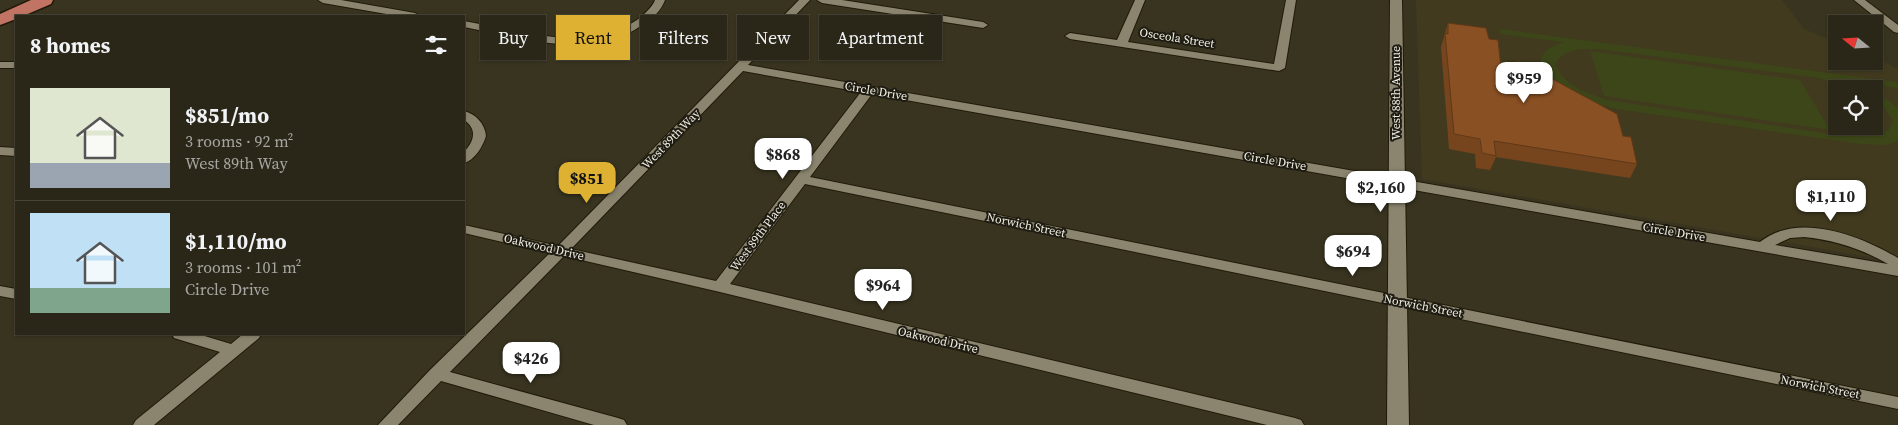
<!DOCTYPE html>
<meta charset="utf-8">
<style>
body{margin:0;font-family:"Source Serif 4",serif;background:#332f21;color:#f1f3f6;height:100vh;display:flex;flex-direction:column;font-size:19px;white-space:nowrap}
*{box-sizing:border-box;margin:0}
p{font-size:16px;color:#a6a5a2}
.icon{flex:none;width:28px;height:28px;fill:none;stroke:currentColor;stroke-width:2;stroke-linecap:round;stroke-linejoin:round}
.map{position:relative;flex:1;overflow:hidden}
.drawer{position:absolute;left:15px;top:15px;width:450px;height:320px;display:flex;flex-direction:column;background:#2b2718;border-radius:0px;box-shadow:0 1px 4px #0004,0 0 0 1px #474437}
.drawer>*{flex:none}
.hud{position:absolute;left:480px;top:15px;width:475px;height:45px;display:flex;gap:10px}
.needle{width:32px;rotate:288deg}
.buttons{position:absolute;left:1828px;top:15px;display:grid;gap:10px}
.buttons a{display:grid;place-items:center;width:55px;height:55px;border-radius:0px;background:#2b2718;box-shadow:0 1px 4px #0004,0 0 0 1px #474437;font-size:25px}
.price{position:absolute;translate:-50% -42px;padding:0 11px;border-radius:10px;background:#fff;color:#222;font-size:16px;line-height:32px;filter:drop-shadow(0 1px 2px #0008)}
.price::after{content:'';position:absolute;left:50%;top:30px;width:15px;height:11px;margin-left:-8px;background:inherit;clip-path:polygon(0 0,100% 0,50% 100%)}
.price.active{background:#deb133;color:#111}
ul{padding:0;list-style:none}
li{display:flex;align-items:center;gap:15px;height:125px;padding:0 15px}
li+li{border-top:1px solid #474437}
li span{display:grid;place-items:center;flex:none;width:140px;height:100px;border-radius:0px;color:#555}
li>.icon{margin-inline-start:auto}
span .icon{width:60px;height:60px;fill:#fffc;stroke-width:1}
li b{font-size:21px}
h2{display:flex;justify-content:space-between;align-items:center;height:60px;padding:0 15px;font-size:21px}
.chip{padding:0 18px;border-radius:0px;background:#2b2718;box-shadow:0 1px 4px #0004,0 0 0 1px #474437;font-size:18px;line-height:45px}
.chip.active{background:#deb133;color:#111}
.map>svg:first-child{display:block}
.built{fill:#413a1f;fill-rule:evenodd}
.green{fill:#3c4618}
.lines{fill:none;stroke-linecap:round;stroke-linejoin:round}
.minor-casing{stroke:#201b08;stroke-width:2}
.tertiary-casing{stroke:#201b08;stroke-width:2}
.primary-casing{stroke:#201b08;stroke-width:3}
.minor{fill:#8b856f;fill-rule:evenodd}
.tertiary{fill:#8b856f;fill-rule:evenodd}
.primary{fill:#c17464;fill-rule:evenodd}
.wall{fill:#76451e}
.building{fill:#895023;stroke:#603818}
.labels{text-anchor:middle;stroke-width:4;stroke-linejoin:round;paint-order:stroke}
.street-label{font-size:12px;fill:#f1eee2;stroke:#1e1b12}
</style>
<div class="map">
<svg width="1898" height="425" viewBox="0 0 1898 425">
<rect width="100%" height="100%" fill="#393420"/>
<!-- built -->
<path class="built" d="M1416,0H1782L1804,29L1836,42V61H1874V57L1898,69V262L1422,179ZM1836,89H1874V126H1836Z"/>
<!-- green -->
<g class="green">
<path d="M1499,29L1896,82L1898,88L1849,81L1866,89H1850L1819,78L1599,49C1582,49 1565,48 1555,64C1564,86 1586,92 1607,100L1844,136H1873L1889,130L1893,120L1883,106L1874,101V93L1888,100L1898,108V141L1886,145L1861,144L1616,109C1607,106 1598,105 1590,101C1575,95 1525,70 1546,51C1551,46 1558,45 1563,42L1500,34Z"/>
<polygon points="1590,51 1800,80 1830,130 1604,96"/>
</g>
<g class="lines">
<defs>
<g id="minor">
<polygon points="318,0 341,0 415,13 420,16 398,16 323,3"/>
<path d="M655,0H665C661,11 652,19 642,25C593,61 519,38 464,27V21C503,28 563,44 602,36C615,33 626,27 637,20C644,14 652,8 655,0Z"/>
<path d="M799,0H810L748,65L1760,242C1798,211 1861,236 1898,258V276L872,94L810,177L1898,397V409L805,184L730,284L1295,418L1301,420L1304,425H1267L720,292L564,256L450,372L618,418L624,420L627,425H594L441,381L398,425H378L430,370L550,253L464,233V225L558,246ZM743,71L861,92L716,281L571,249ZM1804,237C1834,240 1862,249 1888,264L1775,245L1790,238Z"/>
<polygon points="817,0 842,0 983,22 988,25 983,28 822,3"/>
<polygon points="1135,0 1145,0 1128,42 1274,64 1286,0 1296,0 1285,68 1279,71 1070,39 1065,36 1070,33 1117,40"/>
<polygon points="1854,0 1865,0 1898,25 1898,33 1894,32"/>
<rect x="0" y="62" width="16" height="6"/>
<path d="M464,111C476,114 485,124 486,136C483,146 475,160 464,163V152C474,142 478,129 464,120Z"/>
<polygon points="0,147 16,148 16,156 0,155"/>
<polygon points="0,286 16,289 16,299 0,296"/>
<polygon points="172,334 198,334 231,344 243,334 261,334 259,338 154,425 133,425 136,420 220,352 174,338"/>
</g>
<polygon id="tertiary" points="1390,0 1402,0 1409,425 1387,425"/>
<polygon id="primary" points="31,0 53,0 51,4 23,16 16,16 16,19 0,25 0,14"/>
</defs>
<!-- minor casing -->
<use href="#minor" class="minor-casing"/>
<!-- tertiary casing -->
<use href="#tertiary" class="tertiary-casing"/>
<!-- primary casing -->
<use href="#primary" class="primary-casing"/>
<!-- minor -->
<use href="#minor" class="minor"/>
<!-- tertiary -->
<use href="#tertiary" class="tertiary"/>
<!-- primary -->
<use href="#primary" class="primary"/>
</g>
<!-- wall -->
<polygon class="wall" points="1448,23 1489,39 1501,68 1623,136 1637,164 1630,178 1496,157 1490,170 1476,168 1475,154 1449,149 1441,47"/>
<!-- building -->
<polygon class="building" points="1448,23 1486,28 1489,39 1498,40 1501,68 1519,61 1617,114 1623,136 1631,137 1637,164 1494,141 1496,156 1482,153 1480,139 1454,134 1445,33 1448,34"/>
<g class="labels">
<!-- street labels -->
<g class="street-label">
<text transform="translate(1177 38) rotate(9)" y="4">Osceola Street</text>
<text transform="translate(876 91) rotate(10)" y="4">Circle Drive</text>
<text transform="translate(1396 93) rotate(-90)" y="4">West 88th Avenue</text>
<text transform="translate(671 139) rotate(-46)" y="4">West 89th Way</text>
<text transform="translate(1275 161) rotate(10)" y="4">Circle Drive</text>
<text transform="translate(1026 225) rotate(12)" y="4">Norwich Street</text>
<text transform="translate(1674 232) rotate(10)" y="4">Circle Drive</text>
<text transform="translate(758 236) rotate(-53)" y="4">West 89th Place</text>
<text transform="translate(544 247) rotate(13)" y="4">Oakwood Drive</text>
<text transform="translate(1423 306) rotate(11)" y="4">Norwich Street</text>
<text transform="translate(938 340) rotate(13)" y="4">Oakwood Drive</text>
<text transform="translate(1820 387) rotate(11)" y="4">Norwich Street</text>
</g>
</g>
</svg>
<div class="buttons">
<a><svg class="needle" viewBox="-14 -14 28 28"><path d="M0-13l5 13h-10z" fill="#e53935"/><path d="M0 13l5-13h-10z" fill="#a6a5a2"/></svg></a>
<a><svg class="icon" aria-label="locate" viewBox="0 0 24 24"><circle cx="12" cy="12" r="6"/><path d="M12 2v4M12 18v4M2 12h4M18 12h4"/></svg></a>
</div>
<b class="price" style="left:1524px;top:104px">$959</b>
<b class="price" style="left:783px;top:180px">$868</b>
<b class="price active" style="left:587px;top:204px">$851</b>
<b class="price" style="left:1381px;top:213px">$2,160</b>
<b class="price" style="left:1831px;top:222px">$1,110</b>
<b class="price" style="left:1353px;top:277px">$694</b>
<b class="price" style="left:883px;top:311px">$964</b>
<b class="price" style="left:531px;top:384px">$426</b>
<div class="hud">
<a class="chip">Buy</a>
<a class="chip active">Rent</a>
<a class="chip">Filters</a>
<a class="chip">New</a>
<a class="chip">Apartment</a>
</div>
<section class="drawer">
<h2>8 homes<svg class="icon" aria-label="filters" viewBox="0 0 24 24"><path d="M4 7h16M4 17h16"/><circle cx="9" cy="7" r="2"/><circle cx="15" cy="17" r="2"/></svg></h2>
<ul>
<li><span style="background:linear-gradient(#dfe7d0 75%,#9aa5b1 0)"><svg class="icon" aria-label="home" viewBox="0 0 24 24"><path d="M3 11l9-7 9 7M6 9v11h12V9"/></svg></span><div><b>$851/mo</b><p>3 rooms · 92 m²</p><p>West 89th Way</p></div></li>
<li><span style="background:linear-gradient(#bfe0f5 75%,#7fa58c 0)"><svg class="icon" aria-label="home" viewBox="0 0 24 24"><path d="M3 11l9-7 9 7M6 9v11h12V9"/></svg></span><div><b>$1,110/mo</b><p>3 rooms · 101 m²</p><p>Circle Drive</p></div></li>
</ul>
</section>
</div>
